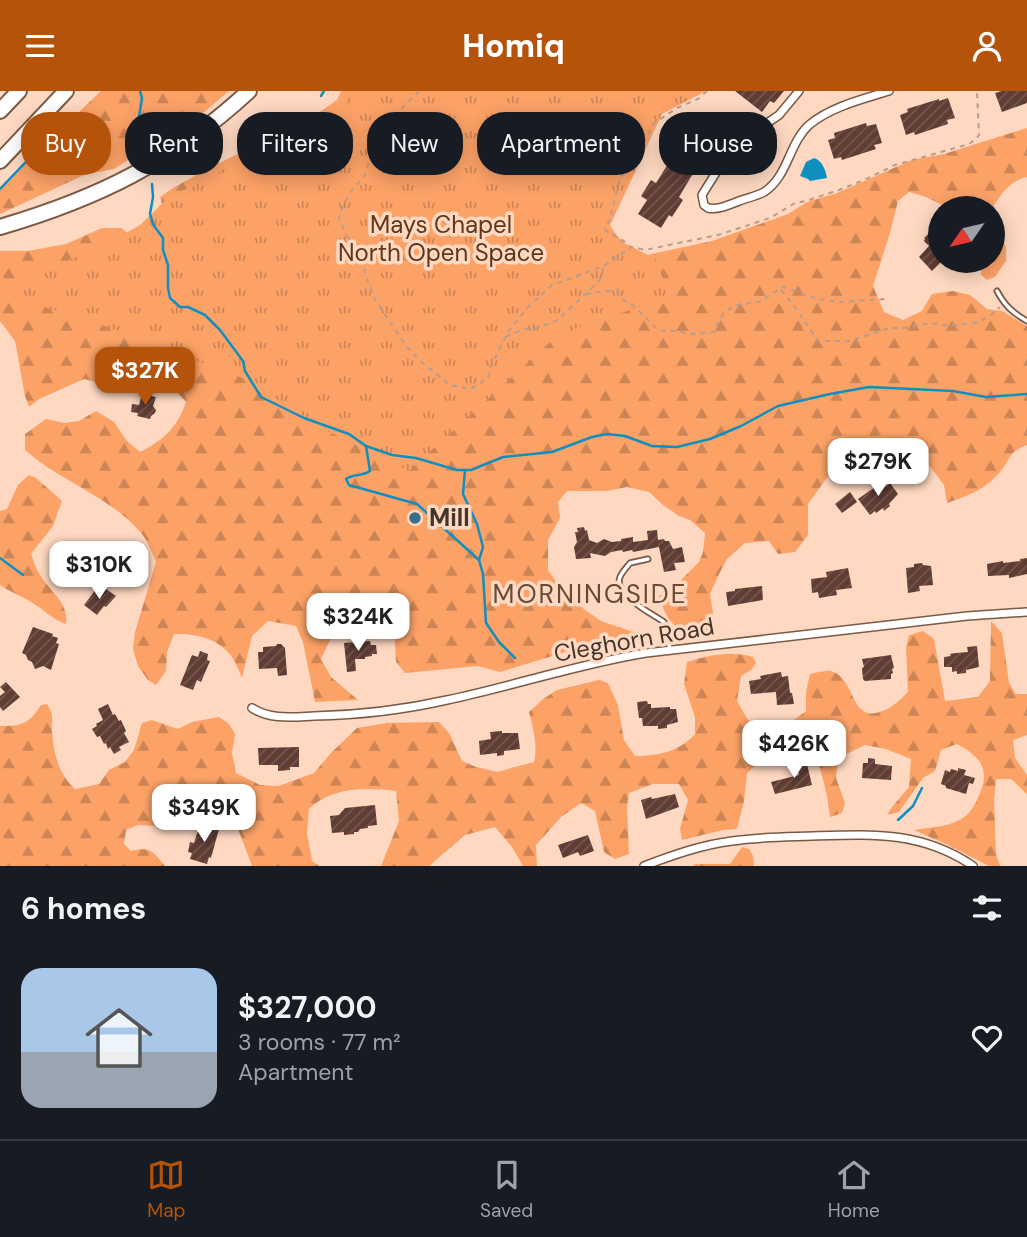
<!DOCTYPE html>
<meta charset="utf-8">
<style>
body{margin:0;font-family:"DM Sans",sans-serif;background:#242831;color:#f1f3f6;height:100vh;display:flex;flex-direction:column;font-size:26px;white-space:nowrap}
*{box-sizing:border-box;margin:0}
p{font-size:23px;color:#9ea1a6}
.icon{flex:none;width:38px;height:38px;fill:none;stroke:currentColor;stroke-width:2;stroke-linecap:round;stroke-linejoin:round}
.map{position:relative;height:775px;overflow:hidden}
.side{display:flex;flex-direction:column;background:#171b24;flex:1}
.side>*{flex:none}
.banner{position:absolute;left:21px;top:21px;width:985px;height:63px;display:flex;gap:14px}
.needle{width:46px;rotate:236deg}
.buttons{position:absolute;left:928px;top:105px;display:grid;gap:14px}
.buttons a{display:grid;place-items:center;width:77px;height:77px;border-radius:50%;background:#171b24;box-shadow:0 4px 18px #0003;font-size:35px}
.price{position:absolute;translate:-50% -60px;padding:0 16px;border-radius:14px;background:#fff;color:#222;font-size:23px;line-height:46px;filter:drop-shadow(0 2px 4px #0008)}
.price::after{content:'';position:absolute;left:50%;top:42px;width:21px;height:16px;margin-left:-10px;background:inherit;clip-path:polygon(0 0,100% 0,50% 100%)}
.price.on{background:#b45309;color:#fff}
ul{padding:0;list-style:none}
li{display:flex;align-items:center;gap:21px;height:175px;padding:0 21px}
li span{display:grid;place-items:center;flex:none;width:196px;height:140px;border-radius:21px;color:#555}
li>.icon{margin-inline-start:auto}
span .icon{width:84px;height:84px;fill:#fffc;stroke-width:1}
li b{font-size:30px}
h2{display:flex;justify-content:space-between;align-items:center;height:84px;padding:0 21px;font-size:30px}
.pill{padding:0 24px;border-radius:28px;background:#171b24;box-shadow:0 4px 18px #0003;font-size:24px;line-height:63px}
.pill.on{background:#b45309;color:#fff}
header{display:flex;justify-content:space-between;align-items:center;height:91px;padding:0 21px;background:#b45309;color:#fff;font-size:32px;font-weight:800}
.menu{display:flex;justify-content:space-around;align-items:center;height:98px;border-top:2px solid #363941;background:#171b24;font-size:19px;color:#9ea1a6}
.menu a{display:grid;justify-items:center;gap:4px}
.menu .on{color:#b45309}
.map>svg:first-child{display:block}
.forest{fill:url(#forest-firs)}
.park{fill:url(#park-tufts)}
.water{fill:#0f8fc0}
.lines{fill:none;stroke-linecap:round;stroke-linejoin:round}
.stream{stroke:#0f8fc0;stroke-width:2.5}
.building{fill:url(#building-hatch)}
.service-casing{stroke:#7a5945;stroke-width:7}
.minor-casing{stroke:#7a5945;stroke-width:10}
.motorway-casing{stroke:#7a5945;stroke-width:18}
.path{stroke:#ba9c8a;stroke-width:2;stroke-dasharray:5 5;stroke-linecap:butt}
.service{stroke:#fff;stroke-width:3.5}
.minor{stroke:#fff;stroke-width:7}
.motorway{stroke:#fff;stroke-width:14}
.poi-dot{fill:#396f8a;stroke:#fed8c1;stroke-width:2.5}
.labels{text-anchor:middle;stroke-width:7;stroke-linejoin:round;paint-order:stroke}
.park-label{font-size:24px;fill:#603619;stroke:#fed8c1}
.poi-label{font-size:24px;font-weight:bold;fill:#44352c;stroke:#fed8c1;text-anchor:start}
.street-label{font-size:24px;fill:#44352c;stroke:#fed8c1}
.neighbourhood-label{font-size:26px;letter-spacing:2px;fill:#694a36;stroke:#fed8c1}
</style>
<header><svg class="icon" aria-label="menu" viewBox="0 0 24 24"><path d="M4 6h16M4 12h16M4 18h16"/></svg>Homiq<svg class="icon" aria-label="person" viewBox="0 0 24 24"><circle cx="12" cy="8" r="4"/><path d="M4 21q1-7 8-7t8 7"/></svg></header>
<div class="map">
<svg width="1027" height="775" viewBox="0 0 1027 775">
<defs>
<pattern id="forest-firs" width="22" height="20" patternUnits="userSpaceOnUse" patternTransform="scale(1.75)"><rect width="22" height="20" fill="#fca267"/><path d="M5 1l3.5 6h-7zM16 11l3.5 6h-7z" fill="#ce8555"/></pattern>
<pattern id="park-tufts" width="24" height="20" patternUnits="userSpaceOnUse" patternTransform="scale(1.75)"><rect width="24" height="20" fill="#fca267"/><path d="M3 7l-1-3M5 7V3M7 7l1-3M15 17l-1-3M17 17v-4M19 17l1-3" fill="none" stroke="#ce8555"/></pattern>
<pattern id="building-hatch" width="6" height="6" patternUnits="userSpaceOnUse" patternTransform="scale(1.75)"><rect width="6" height="6" fill="#5f3c34"/><path d="M-1 1l2-2M0 6l6-6M5 7l2-2" fill="none" stroke="#745750"/></pattern>
</defs>
<rect width="100%" height="100%" fill="#fed8c1"/>
<!-- forest -->
<g class="forest">
<polygon points="101,0 229,0 202,23 154,44 136,64 114,78 84,84 0,123 0,96"/>
<path d="M341,0H702L665,18L651,29L607,129C616,146 626,155 642,165L712,150L788,123L807,111L837,102L912,69L944,63L1027,37V86C1009,90 1002,103 992,117H958L944,115L926,106L909,101L898,110L890,142L873,195L884,221L903,229L922,220L932,203L953,200L970,204L987,218L1002,220L1027,235V354C1007,362 1012,366 1000,381C986,398 968,405 947,412L944,394L928,373L907,369L882,359H865L841,372L829,384L808,413V444L795,461L778,463L769,450L745,452L727,468L718,485L710,503L714,529L704,546C677,543 666,530 659,505L676,494L699,471L703,461L705,442L690,429L679,425L663,414L649,401L627,396L607,400H567L558,411L560,427L548,449V479L562,499L585,519L601,530L639,543L626,548L572,559L500,581L478,575L405,582L396,571L394,536L363,510L343,522L321,568L331,586L358,609L315,611L303,551L296,535L268,530L252,545L242,587C239,580 236,572 232,566C219,547 194,542 174,543L167,561L166,580L156,594L148,589L138,575L133,558L135,541L156,471C152,462 148,450 141,442C110,405 61,391 25,359V343L46,328L64,332L79,330L96,320L114,331L127,350L140,361C164,349 177,337 186,311L168,291L153,293L127,288L115,296L84,288L39,308L29,316L25,305L15,250L0,230V160H28L66,153L102,137H122L144,159L169,138L160,106L173,97L211,76L311,27L337,9Z"/>
<polygon points="992,121 998,141 1006,156 1006,170 995,186 987,189 981,184 981,170 992,170"/>
<path d="M29,384L36,387L62,410L53,435L31,463C34,471 36,478 40,484C50,500 69,512 66,533C50,527 45,519 31,511C21,505 10,501 0,494V420L7,418L18,394Z"/>
<path d="M991,530L1002,542L1009,592L1016,603H1027V644L1013,649L1015,667L1027,684V703L1011,688H996L994,708L996,763L1000,775H989L948,754L914,739C926,737 946,736 957,730C967,726 971,720 976,711C991,682 985,668 957,653L941,659L935,680L923,687L899,721L887,724L892,716L909,696L911,668L886,658L865,654L838,667L836,687L845,712L842,722L830,726L827,705L816,661L779,665L762,669L747,682L744,710L737,738L723,739L682,749L680,738L688,709L679,693H653L629,702L627,715L629,763L615,768L604,761L595,720L581,712L561,726L536,754L537,775H523L512,756L495,736L465,744L429,775H381L399,730L396,700C366,696 331,696 309,718L307,742L312,770L319,775H252L235,730L211,711H195L157,735L138,734L126,739L124,753L131,760C151,755 153,761 165,775H0V635C22,635 29,633 41,614L47,613C55,627 51,627 52,641C54,664 58,682 75,698L99,693L109,679L125,671L134,659L142,632L152,629L178,638L192,631L219,626L229,633L235,643L232,662L236,682L260,694L279,695L314,682L330,663L357,637L387,632L439,631L449,642L462,670L476,676L497,681L534,671C538,654 533,637 529,621L543,608L557,599L599,589L608,592L618,614L624,649L635,665C658,665 679,661 695,643V626L684,593L687,571C709,564 730,559 753,566L756,572L751,579L741,585L737,610C741,617 747,629 753,634C771,647 793,630 806,620V601L810,583C816,582 825,579 831,580C855,587 850,627 876,622C890,619 899,610 908,601L906,557L909,544L923,540L934,548L945,610L978,606L990,590Z"/>
<polygon points="742,756 749,758 753,765 754,775 693,775 695,773 730,773"/>
</g>
<!-- park -->
<polygon class="park" points="350,0 706,0 662,23 606,143 656,168 669,206 559,243 409,380 324,338 245,288 99,233 0,202 0,191 21,188 101,156 140,134 171,104 192,96 240,69 326,25 345,12"/>
<!-- water -->
<path class="water" d="M814,67C822,69 826,80 827,87L810,90L808,88L800,85L806,71Z"/>
<g class="lines">
<!-- stream -->
<g class="stream">
<polyline points="140,0 142,7 139,26 145,54"/>
<polyline points="321,5 324,0"/>
<polyline points="152,93 153,106 150,123 154,135 163,147 163,159 168,174 168,197 170,207 180,216 188,216 205,224 220,239 243,270 245,280 261,306 304,327 349,343 366,355 392,364 416,367 457,379 471,379 503,366 552,361 592,346 607,343 625,345 652,355 677,356 710,348 741,335 778,315 830,303 869,296 953,300 986,306 1027,303"/>
<polyline points="0,98 66,29"/>
<path d="M366,355L370,380C361,386 355,382 346,388L349,394L417,413L479,469"/>
<polyline points="465,379 463,403 477,433 483,456 479,469 483,483 486,532 499,551 515,567"/>
<polyline points="0,467 23,484"/>
<polyline points="898,729 913,715 922,697"/>
</g>
</g>
<!-- building -->
<g class="building">
<polygon points="735,0 784,0 774,12 770,10 762,21"/>
<polygon points="1002,0 1027,0 1027,12 1002,21 995,2"/>
<polygon points="948,7 955,27 947,29 948,33 915,44 914,41 906,44 900,24 908,21 907,18 939,8 939,10"/>
<polygon points="866,32 867,35 876,33 882,52 874,54 876,58 842,69 841,66 834,68 828,49 835,47 834,42"/>
<polygon points="690,37 698,42 698,45 700,48 705,47 713,51 705,63 710,66 698,83 694,81 679,106 683,109 672,126 669,124 661,137 638,123 647,109 641,105 651,89 656,92 673,65 668,62 679,45 683,48"/>
<polygon points="929,142 931,142 940,151 940,172 932,180 919,166 929,155 924,150 925,148 924,147"/>
<polygon points="142,303 156,306 153,315 156,319 155,322 151,325 150,328 137,325 138,322 131,321 132,313 139,314"/>
<polygon points="882,391 885,396 890,392 898,403 889,413 890,415 884,420 883,417 876,422 875,420 870,424 858,408"/>
<polygon points="850,401 857,411 842,422 835,413"/>
<polygon points="584,436 585,440 587,439 589,449 597,452 604,448 612,451 621,450 621,448 633,446 633,451 648,449 647,440 657,439 658,449 664,448 665,450 669,450 673,458 682,456 685,471 674,472 676,479 664,481 659,456 633,461 632,459 623,461 622,459 611,461 605,465 590,462 591,467 576,468 574,456 577,451 575,441 578,441 577,437"/>
<polygon points="1027,467 1027,483 1009,487 1009,484 988,485 987,473 1003,470 1003,472 1020,470 1020,468"/>
<polygon points="922,472 923,474 931,475 933,494 919,495 920,500 908,502 906,477 914,476 914,473"/>
<polygon points="848,477 852,497 836,499 837,504 819,507 818,501 812,502 811,488 827,486 826,481"/>
<polygon points="762,495 763,509 728,515 726,501 735,500 735,498"/>
<polygon points="97,497 103,501 106,498 116,505 106,516 104,515 97,524 84,514"/>
<polygon points="33,536 53,543 52,545 58,547 56,552 59,553 51,579 43,575 35,578 32,571 28,569 26,564 22,562"/>
<polygon points="370,550 371,554 376,554 377,563 372,563 372,565 365,566 365,568 355,568 356,580 347,581 344,552"/>
<polygon points="277,553 281,553 285,557 287,584 278,585 277,577 259,578 258,561 263,561 263,556 276,555"/>
<polygon points="977,555 979,576 966,579 966,582 957,583 957,580 952,581 952,576 944,576 944,566 951,565 950,563 956,562 968,561 967,556"/>
<polygon points="200,560 208,563 207,569 210,570 201,591 197,589 193,599 180,594 192,564 198,566"/>
<polygon points="891,564 894,577 892,578 893,582 891,583 891,588 865,590 863,588 862,577 864,576 862,568"/>
<polygon points="781,581 782,586 788,585 790,602 792,602 794,613 777,614 776,601 751,603 749,590 761,588 760,585"/>
<polygon points="6,591 20,606 3,620 0,616 0,605 5,601 0,596"/>
<polygon points="647,610 648,613 651,613 651,617 670,616 670,618 676,618 678,631 667,634 667,637 658,638 658,635 643,635 642,627 639,627 637,611"/>
<polygon points="108,613 113,624 115,623 119,630 121,629 126,640 124,642 129,651 119,656 121,659 114,663 110,656 108,658 106,652 104,653 100,645 97,646 92,638 97,635 96,633 103,629 98,618"/>
<polygon points="502,640 502,642 518,642 520,658 504,660 504,664 497,665 497,662 480,664 479,650 491,648 490,641"/>
<polygon points="299,656 299,676 290,676 290,679 278,680 278,674 259,674 258,657"/>
<polygon points="868,667 875,668 875,673 892,675 891,689 862,687 863,672 868,672"/>
<polygon points="806,669 812,694 775,703 771,691 799,684 796,672"/>
<polygon points="958,677 966,679 964,684 975,687 973,693 969,692 966,703 946,697 946,695 941,693 945,679 950,681 951,678 958,680"/>
<polygon points="675,703 679,716 646,728 641,709 651,706 652,708"/>
<polygon points="375,714 377,734 368,735 368,737 360,738 358,741 354,741 354,743 344,744 344,741 332,742 330,725 339,724 345,717"/>
<polygon points="204,734 219,738 211,767 209,766 207,773 190,768 192,762 188,761 190,751 194,752 199,737 203,736"/>
<polygon points="588,744 594,760 580,765 578,761 563,767 558,754"/>
</g>
<g class="lines">
<defs>
<g id="service">
<path d="M702,44C706,32 710,27 723,26L736,34L745,46"/>
<path d="M997,200C1005,215 1013,222 1027,230"/>
<path d="M648,468L630,472C627,476 622,481 620,486C613,503 652,523 664,531L670,558"/>
</g>
<g id="minor">
<path d="M799,0L779,24L735,54L727,64L702,104L704,114L708,117C718,119 729,114 739,110C747,107 757,105 764,101C788,86 789,52 809,34C830,16 863,8 889,0"/>
<path d="M252,617C271,629 292,626 314,625C359,624 403,619 447,609C514,595 578,573 646,562L967,525L1027,521"/>
<path d="M644,775C673,764 701,754 732,750C758,746 786,746 813,745C872,743 922,740 973,775"/>
</g>
<g id="motorway">
<polyline points="0,20 19,0"/>
<polyline points="0,70 66,0"/>
<path d="M0,136C99,107 172,71 249,0"/>
</g>
</defs>
<!-- service casing -->
<use href="#service" class="service-casing"/>
<!-- minor casing -->
<use href="#minor" class="minor-casing"/>
<!-- motorway casing -->
<use href="#motorway" class="motorway-casing"/>
<!-- path -->
<g class="path">
<polyline points="419,0 383,36 364,85 352,99 343,115 339,128 347,145 356,156 361,164 366,186 375,208 406,255 419,269 450,294 471,298 488,287 491,275 508,241 527,217 552,194 604,175 630,157"/>
<polyline points="707,0 698,8 677,17 653,33 647,46 626,75 618,95 610,128 605,139 624,150 631,156 645,159 718,144 770,127 795,112 806,110 839,99 864,89 895,74 969,53 976,48 979,44 977,0"/>
<polyline points="781,199 798,220 818,250 849,250 890,237 905,237 931,232 951,235 978,231 990,225 1000,216"/>
<polyline points="586,203 607,200 617,201 625,210 634,215 655,236 662,240 676,240 693,243 714,241 724,221 737,214 759,211 783,196 818,208 841,211 886,208"/>
<polyline points="506,246 524,238 536,237 556,230 589,200 600,188 604,176"/>
</g>
<!-- service -->
<use href="#service" class="service"/>
<!-- minor -->
<use href="#minor" class="minor"/>
<!-- motorway -->
<use href="#motorway" class="motorway"/>
</g>
<!-- markers -->
<circle class="poi-dot" cx="415" cy="427" r="7"/>
<g class="labels">
<!-- park labels -->
<g class="park-label">
<text x="441" y="142">Mays Chapel<tspan x="441" dy="28">North Open Space</tspan></text>
</g>
<!-- poi labels -->
<g class="poi-label">
<text x="429" y="435">Mill</text>
</g>
<!-- street labels -->
<g class="street-label">
<text transform="translate(634 549) rotate(-10)" y="8">Cleghorn Road</text>
</g>
<!-- neighbourhood labels -->
<g class="neighbourhood-label">
<text x="590" y="512">MORNINGSIDE</text>
</g>
</g>
</svg>
<div class="buttons">
<a><svg class="needle" viewBox="-14 -14 28 28"><path d="M0-13l5 13h-10z" fill="#e53935"/><path d="M0 13l5-13h-10z" fill="#9ea1a6"/></svg></a>
</div>
<b class="price on" style="left:145px;top:316px">$327K</b>
<b class="price" style="left:878px;top:407px">$279K</b>
<b class="price" style="left:99px;top:510px">$310K</b>
<b class="price" style="left:358px;top:562px">$324K</b>
<b class="price" style="left:794px;top:689px">$426K</b>
<b class="price" style="left:204px;top:753px">$349K</b>
<div class="banner">
<a class="pill on">Buy</a>
<a class="pill">Rent</a>
<a class="pill">Filters</a>
<a class="pill">New</a>
<a class="pill">Apartment</a>
<a class="pill">House</a>
</div>
</div>
<section class="side">
<h2>6 homes<svg class="icon" aria-label="filters" viewBox="0 0 24 24"><path d="M4 7h16M4 17h16"/><circle cx="9" cy="7" r="2"/><circle cx="15" cy="17" r="2"/></svg></h2>
<ul>
<li><span style="background:linear-gradient(#a9c7e8 60%,#9aa5b1 0)"><svg class="icon" aria-label="home" viewBox="0 0 24 24"><path d="M3 11l9-7 9 7M6 9v11h12V9"/></svg></span><div><b>$327,000</b><p>3 rooms · 77 m²</p><p>Apartment</p></div><svg class="icon" aria-label="heart" viewBox="0 0 24 24"><path d="M12 20l-8-8c-3-5 5-10 8-4 3-6 11-1 8 4z"/></svg></li>
</ul>
</section>
<nav class="menu">
<a class="on"><svg class="icon" aria-label="map" viewBox="0 0 24 24"><path d="M3 6l6-2 6 2 6-2v14l-6 2-6-2-6 2zM9 4v14M15 6v14"/></svg>Map</a>
<a><svg class="icon" aria-label="saved" viewBox="0 0 24 24"><path d="M7 4h10v16l-5-4-5 4z"/></svg>Saved</a>
<a><svg class="icon" aria-label="home" viewBox="0 0 24 24"><path d="M3 11l9-7 9 7M6 9v11h12V9"/></svg>Home</a>
</nav>
